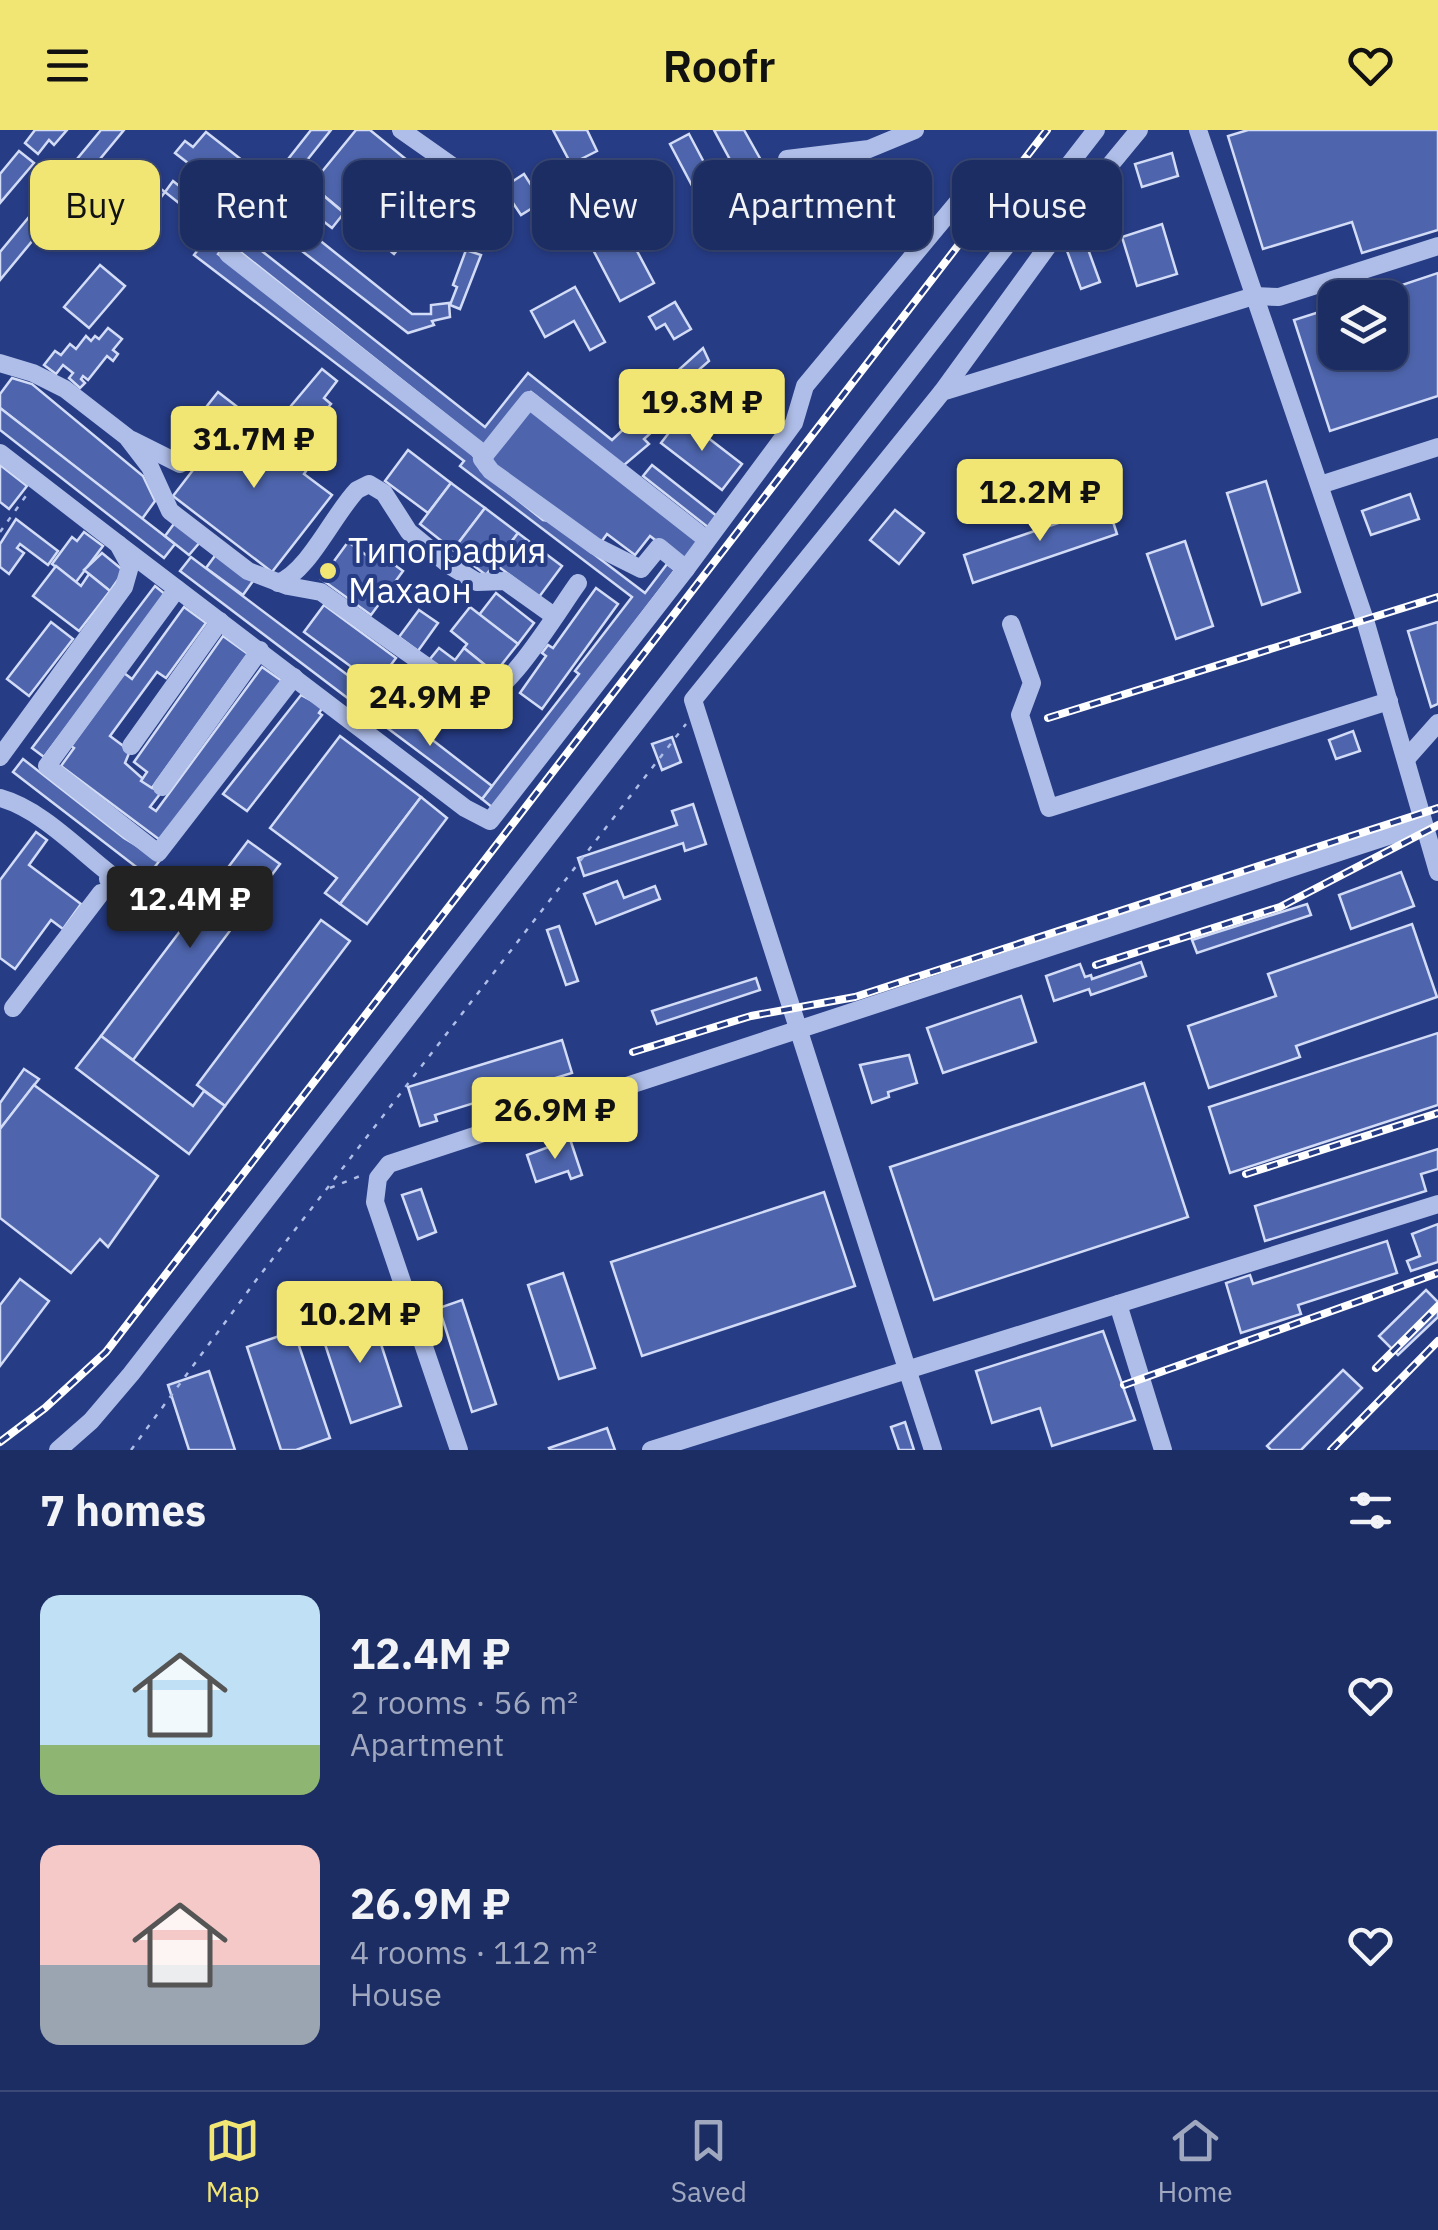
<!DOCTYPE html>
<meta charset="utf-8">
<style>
body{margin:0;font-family:"IBM Plex Sans",sans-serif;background:#25356a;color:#f1f3f6;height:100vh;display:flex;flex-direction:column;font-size:38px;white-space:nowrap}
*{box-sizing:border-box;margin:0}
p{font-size:32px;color:#a0a8bf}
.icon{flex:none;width:55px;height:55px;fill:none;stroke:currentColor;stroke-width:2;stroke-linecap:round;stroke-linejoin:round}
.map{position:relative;height:1320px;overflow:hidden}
.side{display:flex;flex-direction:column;background:#1c2d64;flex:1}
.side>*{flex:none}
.hud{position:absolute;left:30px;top:30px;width:1380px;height:90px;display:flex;gap:20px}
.tools{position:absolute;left:1318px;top:150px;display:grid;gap:20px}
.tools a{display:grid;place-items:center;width:90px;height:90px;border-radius:20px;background:#1c2d64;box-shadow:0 2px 8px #0004,0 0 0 2px #3a4978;font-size:50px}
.price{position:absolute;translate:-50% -85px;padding:0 22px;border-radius:10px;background:#f1e674;color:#111;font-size:32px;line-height:65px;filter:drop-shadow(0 2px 5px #0008)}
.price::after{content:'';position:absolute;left:50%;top:60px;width:30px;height:22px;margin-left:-15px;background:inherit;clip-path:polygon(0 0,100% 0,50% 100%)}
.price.on{background:#222;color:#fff}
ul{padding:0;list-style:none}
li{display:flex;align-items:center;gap:30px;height:250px;padding:0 40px}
li span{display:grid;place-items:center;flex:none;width:280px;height:200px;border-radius:20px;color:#555}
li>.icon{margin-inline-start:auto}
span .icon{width:120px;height:120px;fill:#fffc;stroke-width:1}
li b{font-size:42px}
h2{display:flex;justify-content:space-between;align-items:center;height:120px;padding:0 40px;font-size:42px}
.tag{padding:0 35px;border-radius:20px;background:#1c2d64;box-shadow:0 2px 8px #0004,0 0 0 2px #3a4978;font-size:35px;line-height:90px}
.tag.on{background:#f1e674;color:#111}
header{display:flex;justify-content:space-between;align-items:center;height:130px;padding:0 40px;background:#f1e674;color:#111;font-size:45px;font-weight:600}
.dock{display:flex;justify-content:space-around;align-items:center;height:140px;border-top:2px solid #3a4978;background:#1c2d64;font-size:28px;color:#a0a8bf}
.dock a{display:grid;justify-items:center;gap:5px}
.dock .on{color:#f1e674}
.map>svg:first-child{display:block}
.building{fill:#4e65ad;stroke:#d3dcf6;stroke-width:2.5}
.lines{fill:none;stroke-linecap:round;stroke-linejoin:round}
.path{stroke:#afbee8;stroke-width:2.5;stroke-dasharray:5 8;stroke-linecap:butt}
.minor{stroke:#afbee8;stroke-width:18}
.rail-casing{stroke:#fff;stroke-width:8}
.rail{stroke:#263c85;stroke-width:4;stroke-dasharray:11;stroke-linecap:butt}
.poi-dot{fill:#f1e674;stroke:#263c85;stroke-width:4}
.labels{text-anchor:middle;stroke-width:8;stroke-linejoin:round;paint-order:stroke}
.poi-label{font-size:35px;fill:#fff;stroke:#263c85;text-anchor:start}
</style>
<header><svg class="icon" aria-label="menu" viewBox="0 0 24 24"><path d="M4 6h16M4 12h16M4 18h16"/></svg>Roofr<svg class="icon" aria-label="heart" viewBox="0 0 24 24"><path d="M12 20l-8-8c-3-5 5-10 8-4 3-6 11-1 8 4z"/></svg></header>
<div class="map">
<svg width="1438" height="1320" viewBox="0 0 1438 1320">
<rect width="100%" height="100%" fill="#263c85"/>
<!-- building -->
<g class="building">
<polygon points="35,0 67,0 54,15 49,10 38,24 25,13"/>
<polygon points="101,0 124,0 0,150 0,122"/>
<polygon points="311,0 331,0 273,73 412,184 431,184 431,175 449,173 450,187 432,191 434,195 408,203 175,23 185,11 193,17 206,2 270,52"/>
<polygon points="356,0 370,0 445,61 394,124 311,55"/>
<polygon points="553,0 587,0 597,21 571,34"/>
<polygon points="714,0 744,0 771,48 747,61"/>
<polygon points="1248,0 1438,0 1438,100 1362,123 1352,92 1263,119 1228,6"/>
<polygon points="689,4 743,106 724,116 670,14"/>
<polygon points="19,21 34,33 0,73 0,44"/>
<polygon points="1172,23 1178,46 1142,57 1135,34"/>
<polygon points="637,31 667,87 651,96 621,39"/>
<polygon points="524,44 542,72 521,85 513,73 483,93 466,76 507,49 510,53"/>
<polygon points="173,51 485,297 528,243 612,310 628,295 623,290 703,218 709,231 669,266 678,278 644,309 649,314 623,336 531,262 486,317 165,62"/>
<polygon points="154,54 165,62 145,88 134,80"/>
<polygon points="311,55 344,83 332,98 319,88 314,93 293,76"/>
<polygon points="603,57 654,153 620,171 569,74"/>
<polygon points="1162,94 1177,144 1137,156 1122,107"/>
<polygon points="213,100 228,111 218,124 468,315 481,341 543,390 550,391 645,463 667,434 675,440 493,678 482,669 579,544 575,541 632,467 460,336 464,331 194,125"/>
<polygon points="1081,100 1100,152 1081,159 1062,107"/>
<polygon points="466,120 481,125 460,179 450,175 457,157 453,155"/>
<polygon points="100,135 125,156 89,198 64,177"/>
<polygon points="1438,143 1438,266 1330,301 1294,190 1335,177 1335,222 1390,222 1390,168 1363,168"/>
<polygon points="575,157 605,212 590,220 574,191 545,207 531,181"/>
<polygon points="675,172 691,199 674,209 665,194 656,199 649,187"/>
<polygon points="108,198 122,209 113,220 118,224 113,231 107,226 88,250 83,246 81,249 85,253 80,258 69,248 73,243 63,235 56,244 44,235 55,221 61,225 70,214 76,219 86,206 91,211 95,206 99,209"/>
<polygon points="322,239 337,251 324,268 331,274 303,307 280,289"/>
<polygon points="12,248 32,254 143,346 155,371 142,389 0,278 0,264"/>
<polygon points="218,262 240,279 215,311 202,301 194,311 185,304"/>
<polygon points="528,276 702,409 684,432 650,406 635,425 607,404 599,415 487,330"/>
<polygon points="0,278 175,414 164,428 0,300"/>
<polygon points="240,279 274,305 269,312 278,319 283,313 311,334 304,344 332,365 272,442 173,366"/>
<polygon points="681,287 742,334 722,360 661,313"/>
<polygon points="408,320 451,353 428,383 385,351"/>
<polygon points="0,335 27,356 9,379 0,372"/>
<polygon points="652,335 718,387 709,398 643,346"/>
<polygon points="1266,351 1300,462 1262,475 1227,363"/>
<polygon points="451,353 485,378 453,420 420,394"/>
<polygon points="1410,364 1419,389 1371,405 1362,381"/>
<polygon points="1108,376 1117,404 973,453 964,425"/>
<polygon points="485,378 518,403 486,445 453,420"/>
<polygon points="895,380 924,403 899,434 870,410"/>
<polygon points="16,389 58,421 48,435 20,414 17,418 24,423 9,444 0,437 0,414"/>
<polygon points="176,391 201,411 189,425 165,406"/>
<polygon points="84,402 103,416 76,452 52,434 72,407 77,411"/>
<polygon points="518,403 562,436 539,467 495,434"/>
<polygon points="1185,411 1213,496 1176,509 1147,424"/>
<polygon points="348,412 373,430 378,423 403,441 371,485 321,449"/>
<polygon points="102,423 124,441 110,461 84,440"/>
<polygon points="217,423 253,451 243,465 206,438"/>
<polygon points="191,427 382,571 370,585 180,441"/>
<polygon points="56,436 81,456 89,444 110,461 79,501 33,466"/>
<polygon points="155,456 166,465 44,627 32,618"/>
<polygon points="596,458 618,474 542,579 520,563 546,526 542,523 548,515 553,518"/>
<polygon points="496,463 534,493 518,514 479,485"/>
<polygon points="324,475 396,528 376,555 304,502"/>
<polygon points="184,477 206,493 166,548 157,542 110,606 130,621 125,633 160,664 150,677 156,681 262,537 282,551 160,710 61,636 74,618 71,616 124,543 132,549"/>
<polygon points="470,477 518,514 495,543 464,518 467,514 451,501"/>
<polygon points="419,480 438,493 418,521 399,507"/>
<polygon points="51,492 73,509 29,566 7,549"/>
<polygon points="1438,492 1438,574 1431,577 1408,501"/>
<polygon points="223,506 248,524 152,658 141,651 147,642 134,632"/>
<polygon points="439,518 455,530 464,518 496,544 480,564 426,534"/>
<polygon points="301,565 323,577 319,583 322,585 247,681 223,664"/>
<polygon points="382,571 492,656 482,669 370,585"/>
<polygon points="1353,601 1360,621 1336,629 1329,610"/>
<polygon points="340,606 421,667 340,774 325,763 337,748 270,698"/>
<polygon points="672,607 681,632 662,640 652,614"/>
<polygon points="23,629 124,708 160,730 148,746 13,642"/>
<polygon points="421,667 447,688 367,794 340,774"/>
<polygon points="693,674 706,714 685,721 683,713 584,746 578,728 677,695 672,681"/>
<polygon points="36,702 47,710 29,735 81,774 63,799 51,790 15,839 0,828 0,750"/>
<polygon points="248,711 280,734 133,930 101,906"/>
<polygon points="1401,742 1414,776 1351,799 1339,765"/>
<polygon points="617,751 624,768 655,756 660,769 596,794 584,764"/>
<polygon points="1307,774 1311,785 1197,823 1192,810"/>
<polygon points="321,790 350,811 225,976 197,955"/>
<polygon points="1412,794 1437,867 1296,916 1300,927 1209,958 1188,896 1276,866 1268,844"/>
<polygon points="559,796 578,851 566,855 547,800"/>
<polygon points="1141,832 1146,846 1091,865 1089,859 1054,871 1046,846 1080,834 1085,847 1091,845 1092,849"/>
<polygon points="756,848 760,860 657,894 652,881"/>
<polygon points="1021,866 1036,912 943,943 927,898"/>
<polygon points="1438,903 1438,975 1230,1043 1209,977"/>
<polygon points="101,906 193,976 204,961 225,976 189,1024 76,938"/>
<polygon points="562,910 572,943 435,985 437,991 420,996 408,957"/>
<polygon points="909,925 917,953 888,962 889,967 872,973 860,935"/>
<polygon points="24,939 39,949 0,999 0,973"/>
<polygon points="1144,953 1188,1087 934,1170 890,1037"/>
<polygon points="34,955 158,1046 108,1117 100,1109 71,1143 0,1088 0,999"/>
<polygon points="570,1009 582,1045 571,1049 568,1041 536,1052 527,1025"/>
<polygon points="1438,1019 1438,1039 1421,1044 1426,1061 1265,1111 1255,1076"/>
<polygon points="421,1059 436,1102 418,1109 402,1065"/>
<polygon points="824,1062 855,1156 642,1226 611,1132"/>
<polygon points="1438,1094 1438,1132 1411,1141 1407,1131 1420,1126 1412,1104"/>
<polygon points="1387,1111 1397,1143 1298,1175 1301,1184 1241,1203 1226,1153 1250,1145 1253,1154"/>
<polygon points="563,1143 595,1238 559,1249 528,1155"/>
<polygon points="20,1149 49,1171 0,1236 0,1175"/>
<polygon points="1426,1160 1438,1172 1438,1187 1398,1225 1379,1206"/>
<polygon points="462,1170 496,1274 472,1282 439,1178"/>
<polygon points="370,1180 401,1276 351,1293 319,1196"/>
<polygon points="294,1201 330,1308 296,1320 281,1320 247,1217"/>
<polygon points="1103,1201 1135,1290 1052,1316 1040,1278 992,1293 976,1241"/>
<polygon points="1343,1240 1362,1258 1301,1320 1271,1320 1267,1316"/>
<polygon points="209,1241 235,1320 189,1320 168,1255"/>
<polygon points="905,1292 914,1320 899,1320 891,1297"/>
<polygon points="607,1298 615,1320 550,1320 549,1318"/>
</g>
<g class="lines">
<!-- path -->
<g class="path">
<polyline points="0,402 28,363"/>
<polyline points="330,1058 360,1046"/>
<polyline points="131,1320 257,1149 686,594"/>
</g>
<!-- minor -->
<g class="minor">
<polyline points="401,0 458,40"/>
<polyline points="1198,0 1365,490 1438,742"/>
<polyline points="787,29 869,19 915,0"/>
<polyline points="228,124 485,325 482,329 491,341 595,416 641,439 659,417 686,439"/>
<path d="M0,233L33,243L65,259L127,307L150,337L170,381L248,441L288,456L321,462L476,571C507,567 559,479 578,453"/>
<polyline points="942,262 1082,69 1139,0"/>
<polyline points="132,310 180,334"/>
<polyline points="0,323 118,414 130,436 124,457 0,627"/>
<polyline points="485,325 529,270 706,409"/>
<polyline points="1320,355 1438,317"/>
<polyline points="118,414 465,678 490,691 686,439 794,293 805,256 957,73"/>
<path d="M278,453C309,441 333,385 357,360L369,354L384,363L409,402L449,435L477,452L505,451L554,486"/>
<polyline points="177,459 47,636 158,723 294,547"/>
<polyline points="1011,494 1032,553 1020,585 1049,678 1389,571"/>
<polyline points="131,616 220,491"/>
<polyline points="1406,629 1438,593"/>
<polyline points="162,657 260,520"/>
<path d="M0,668C40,679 77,718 109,743L108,749"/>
<polyline points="13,878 101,763"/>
<polyline points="1118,1174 1163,1320"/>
<polyline points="58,1320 91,1291 131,1244 1096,0"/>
<polyline points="459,1320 375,1072 378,1048 389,1034 1422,695"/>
<polyline points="651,1320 1438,1074"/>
<polyline points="933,1320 693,570 942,262 1254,166 1279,167 1438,116"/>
</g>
<defs>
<g id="rail">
<polyline points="1048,588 1438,467"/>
<polyline points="1096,835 1280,777 1438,695"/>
<polyline points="633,922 751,886 855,867 1438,678"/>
<polyline points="1246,1044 1438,983"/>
<polyline points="1376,1238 1438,1176"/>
<polyline points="1124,1255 1438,1143"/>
<polyline points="0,1312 45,1278 106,1222 1047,0"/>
<polyline points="1331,1320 1438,1211"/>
</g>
</defs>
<!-- rail casing -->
<use href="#rail" class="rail-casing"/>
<!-- rail -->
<use href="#rail" class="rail"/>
</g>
<!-- markers -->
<circle class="poi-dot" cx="328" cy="441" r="10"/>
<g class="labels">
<!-- poi labels -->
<g class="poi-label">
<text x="348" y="433">Типография<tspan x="348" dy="40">Махаон</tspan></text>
</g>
</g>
</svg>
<div class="tools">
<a><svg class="icon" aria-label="layers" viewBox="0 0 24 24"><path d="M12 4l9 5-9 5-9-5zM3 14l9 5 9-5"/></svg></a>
</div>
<b class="price" style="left:702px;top:324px">19.3M ₽</b>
<b class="price" style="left:254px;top:361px">31.7M ₽</b>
<b class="price" style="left:1040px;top:414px">12.2M ₽</b>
<b class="price" style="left:430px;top:619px">24.9M ₽</b>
<b class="price on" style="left:190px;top:821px">12.4M ₽</b>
<b class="price" style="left:555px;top:1032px">26.9M ₽</b>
<b class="price" style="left:360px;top:1236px">10.2M ₽</b>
<div class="hud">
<a class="tag on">Buy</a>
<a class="tag">Rent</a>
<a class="tag">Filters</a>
<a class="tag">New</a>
<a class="tag">Apartment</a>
<a class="tag">House</a>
</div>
</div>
<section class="side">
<h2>7 homes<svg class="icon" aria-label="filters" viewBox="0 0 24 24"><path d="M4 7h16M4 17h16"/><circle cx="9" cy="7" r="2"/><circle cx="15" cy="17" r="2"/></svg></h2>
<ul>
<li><span style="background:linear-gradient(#bfe0f5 75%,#8fb573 0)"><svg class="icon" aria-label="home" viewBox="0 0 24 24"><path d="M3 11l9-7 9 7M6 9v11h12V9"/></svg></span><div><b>12.4M ₽</b><p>2 rooms · 56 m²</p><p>Apartment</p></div><svg class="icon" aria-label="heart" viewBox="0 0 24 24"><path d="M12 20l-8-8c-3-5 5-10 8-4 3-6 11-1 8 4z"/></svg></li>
<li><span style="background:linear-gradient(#f6c9c9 60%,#9aa5b1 0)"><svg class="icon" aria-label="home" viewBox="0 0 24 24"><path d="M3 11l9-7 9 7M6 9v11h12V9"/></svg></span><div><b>26.9M ₽</b><p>4 rooms · 112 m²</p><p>House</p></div><svg class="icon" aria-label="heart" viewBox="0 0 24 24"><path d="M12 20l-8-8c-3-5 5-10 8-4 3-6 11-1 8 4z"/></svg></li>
</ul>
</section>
<nav class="dock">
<a class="on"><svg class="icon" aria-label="map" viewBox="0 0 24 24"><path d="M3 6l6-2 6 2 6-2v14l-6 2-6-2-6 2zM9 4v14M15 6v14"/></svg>Map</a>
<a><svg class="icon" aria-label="saved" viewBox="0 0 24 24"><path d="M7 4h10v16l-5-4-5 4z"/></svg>Saved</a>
<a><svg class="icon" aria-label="home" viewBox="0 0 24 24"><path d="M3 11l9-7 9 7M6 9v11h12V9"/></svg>Home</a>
</nav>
